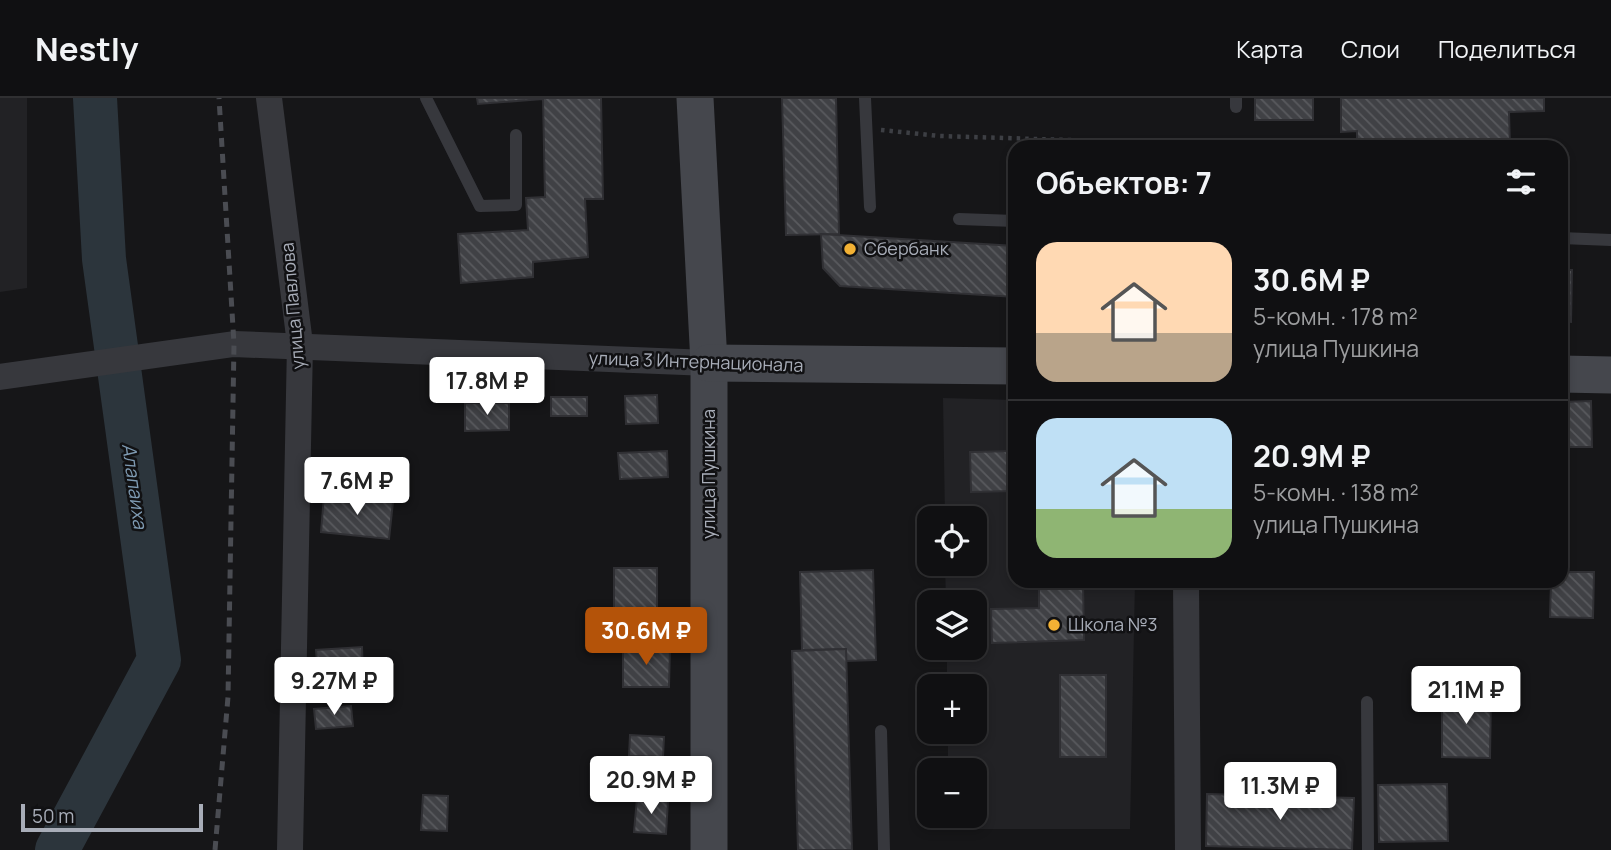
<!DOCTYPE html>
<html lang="ru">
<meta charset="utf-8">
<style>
body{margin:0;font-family:Manrope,sans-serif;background:#1e1e20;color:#f1f3f6;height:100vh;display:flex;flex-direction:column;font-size:26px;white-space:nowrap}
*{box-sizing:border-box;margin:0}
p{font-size:23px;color:#9c9d9f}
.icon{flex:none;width:38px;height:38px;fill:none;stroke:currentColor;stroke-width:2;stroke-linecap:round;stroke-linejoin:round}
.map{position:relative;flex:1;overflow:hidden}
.panel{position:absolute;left:1008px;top:42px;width:560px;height:448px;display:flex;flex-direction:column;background:#101012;border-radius:21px;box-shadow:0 4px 10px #0003,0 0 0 2px #303032}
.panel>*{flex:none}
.fabs{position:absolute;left:917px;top:408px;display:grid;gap:14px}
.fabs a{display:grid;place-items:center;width:70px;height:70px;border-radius:14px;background:#101012;box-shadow:0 4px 10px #0003,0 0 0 2px #303032;font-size:35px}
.scale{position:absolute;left:21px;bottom:18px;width:182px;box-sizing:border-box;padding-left:7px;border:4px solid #a8adb8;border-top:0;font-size:19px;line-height:24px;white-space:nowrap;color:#a8adb8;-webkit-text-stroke:5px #111113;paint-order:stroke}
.price{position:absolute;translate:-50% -60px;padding:0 16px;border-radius:7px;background:#fff;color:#222;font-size:23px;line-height:46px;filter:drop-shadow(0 2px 4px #0008)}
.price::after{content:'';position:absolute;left:50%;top:42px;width:21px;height:16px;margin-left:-10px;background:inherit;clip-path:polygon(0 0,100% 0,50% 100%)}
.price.selected{background:#b45309;color:#fff}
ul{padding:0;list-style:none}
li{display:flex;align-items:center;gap:21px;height:175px;padding:0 28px}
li+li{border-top:2px solid #303032}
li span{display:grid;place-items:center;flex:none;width:196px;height:140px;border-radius:21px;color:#555}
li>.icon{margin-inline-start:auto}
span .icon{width:84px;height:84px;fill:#fffc;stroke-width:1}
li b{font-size:30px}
h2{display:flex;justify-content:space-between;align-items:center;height:84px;padding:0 28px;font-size:30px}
header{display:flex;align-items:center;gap:42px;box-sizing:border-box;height:98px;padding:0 35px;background:#101012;border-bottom:2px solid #303032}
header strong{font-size:33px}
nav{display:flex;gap:38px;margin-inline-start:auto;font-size:24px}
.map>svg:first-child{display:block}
.built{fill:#222225}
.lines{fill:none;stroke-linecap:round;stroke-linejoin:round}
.river{stroke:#2c353c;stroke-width:44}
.building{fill:url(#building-back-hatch);stroke:#303034;stroke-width:2}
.path{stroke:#3d3f44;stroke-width:4.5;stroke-dasharray:3.5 5;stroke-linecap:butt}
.lane{stroke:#37383d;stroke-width:12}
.street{stroke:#37383d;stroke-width:26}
.secondary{stroke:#45474d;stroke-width:37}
.rail{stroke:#4a4c52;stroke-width:5;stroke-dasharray:9 7;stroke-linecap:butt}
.poi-dot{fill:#f2b134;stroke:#111113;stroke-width:2.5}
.labels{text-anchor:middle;stroke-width:5;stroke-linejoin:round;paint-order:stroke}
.poi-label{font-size:18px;fill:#a8adb8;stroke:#111113;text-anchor:start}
.street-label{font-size:18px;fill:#a8adb8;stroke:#111113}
.water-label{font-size:19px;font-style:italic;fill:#7f9bb3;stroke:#111113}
</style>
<header>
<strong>Nestly</strong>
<nav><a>Карта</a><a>Слои</a><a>Поделиться</a></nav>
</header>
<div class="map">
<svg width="1611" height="752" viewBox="0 0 1611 752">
<defs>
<pattern id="building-back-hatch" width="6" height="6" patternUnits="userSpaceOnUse" patternTransform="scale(1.75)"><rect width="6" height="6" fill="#404145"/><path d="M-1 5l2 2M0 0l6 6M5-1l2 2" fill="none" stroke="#595a5e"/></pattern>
</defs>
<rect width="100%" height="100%" fill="#161618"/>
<!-- built -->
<g class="built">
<polygon points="0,0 27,0 27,190 0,194"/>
<polygon points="943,300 1015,302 1015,483 1135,483 1130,731 949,731 949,718 975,718 975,672 948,672 948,634 975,634 975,588 947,588 947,550 975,550 975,504 946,504 945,466 975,466 975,420 945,420"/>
</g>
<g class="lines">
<!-- river -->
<polyline class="river" points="57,752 159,562 104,161 95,0"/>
</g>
<!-- building -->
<g class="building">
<polygon points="477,0 601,0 603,101 585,101 588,159 533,164 533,179 461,185 458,136 528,132 526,100 545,99 543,1 478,6"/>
<polygon points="782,0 836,0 839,136 786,137"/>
<rect x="1255" y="0" width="58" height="22"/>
<polygon points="1341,0 1544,0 1544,13 1509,14 1510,49 1357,49 1357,33 1341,34"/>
<polygon points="821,136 1015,148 1015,199 840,188 823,170"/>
<polygon points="1561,172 1572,172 1571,224 1561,223"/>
<polygon points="657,297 658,325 626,326 625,298"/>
<rect x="551" y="299" width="36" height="19"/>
<polygon points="1591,303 1592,349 1561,349 1561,304"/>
<polygon points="465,305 509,305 509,332 465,333"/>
<polygon points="667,353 668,379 620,381 618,355"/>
<polygon points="1015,353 1015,393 971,394 970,354"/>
<polygon points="324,398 393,404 389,441 321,434"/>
<rect x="614" y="470" width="43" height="64"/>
<polygon points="873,472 876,562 846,563 846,551 802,552 800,474"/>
<polygon points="1561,474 1594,474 1593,520 1550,519 1551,483 1561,483"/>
<polygon points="1039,483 1083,483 1084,542 992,545 991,511 1039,510"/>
<polygon points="623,548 670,549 669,589 623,589"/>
<polygon points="362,549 363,573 318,576 316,552"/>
<polygon points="846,551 852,752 798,752 792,553"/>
<rect x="1060" y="577" width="46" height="82"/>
<polygon points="1442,596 1491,596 1490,660 1442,659"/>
<polygon points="351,608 353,628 316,631 314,611"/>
<polygon points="630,637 664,639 663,659 629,658"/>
<polygon points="1447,686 1448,743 1379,744 1378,687"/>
<polygon points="1207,696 1354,700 1352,752 1206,748"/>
<polygon points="423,697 448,698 447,733 421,732"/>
<polygon points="637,700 668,703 666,736 634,734"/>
</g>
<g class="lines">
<!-- path -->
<polyline class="path" points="881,32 940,38 1134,44 1136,49"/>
<!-- lane -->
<g class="lane">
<polyline points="426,0 480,108 516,107 516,37"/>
<polyline points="865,0 870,109"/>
<polyline points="1236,0 1236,9"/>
<polyline points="959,121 1015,123"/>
<polyline points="1561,140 1611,142"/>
<polyline points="1367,604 1368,752"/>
<polyline points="881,633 884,752"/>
</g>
<!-- street -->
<g class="street">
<polyline points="269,0 300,246 290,752"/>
<polyline points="0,279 234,246 709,265"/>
<polyline points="1186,483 1188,752"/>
</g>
<!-- secondary -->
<g class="secondary">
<polyline points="695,0 709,265 709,752"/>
<polyline points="709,265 1015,268"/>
<polyline points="1561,276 1611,277"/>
</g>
<!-- rail -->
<polyline class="rail" points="215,752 228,599 234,246 219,0"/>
</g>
<!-- markers -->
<g class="poi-dot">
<circle cx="850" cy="151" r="7"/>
<circle cx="1054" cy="527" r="7"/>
</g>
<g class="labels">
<!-- poi labels -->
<g class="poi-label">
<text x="864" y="157">Сбербанк</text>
<text x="1068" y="533">Школа №3</text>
</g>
<!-- street labels -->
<g class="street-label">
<text transform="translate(293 208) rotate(-95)" y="6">улица Павлова</text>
<text transform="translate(696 264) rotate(2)" y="6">улица 3 Интернационала</text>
<text transform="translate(709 376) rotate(-90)" y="6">улица Пушкина</text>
</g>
<!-- water labels -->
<g class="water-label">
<text transform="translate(135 388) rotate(82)" y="7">Алапаиха</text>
</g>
</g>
</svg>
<div class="fabs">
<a><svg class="icon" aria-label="locate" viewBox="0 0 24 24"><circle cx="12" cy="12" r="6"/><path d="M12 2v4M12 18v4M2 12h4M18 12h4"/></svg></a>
<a><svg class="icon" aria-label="layers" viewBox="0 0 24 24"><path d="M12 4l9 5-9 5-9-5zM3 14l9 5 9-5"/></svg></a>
<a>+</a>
<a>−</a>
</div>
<div class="scale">50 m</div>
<b class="price" style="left:487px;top:319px">17.8M ₽</b>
<b class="price" style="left:357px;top:419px">7.6M ₽</b>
<b class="price selected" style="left:646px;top:569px">30.6M ₽</b>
<b class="price" style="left:334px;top:619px">9.27M ₽</b>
<b class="price" style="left:1466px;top:628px">21.1M ₽</b>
<b class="price" style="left:651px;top:718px">20.9M ₽</b>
<b class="price" style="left:1280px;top:724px">11.3M ₽</b>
<section class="panel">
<h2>Объектов: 7<svg class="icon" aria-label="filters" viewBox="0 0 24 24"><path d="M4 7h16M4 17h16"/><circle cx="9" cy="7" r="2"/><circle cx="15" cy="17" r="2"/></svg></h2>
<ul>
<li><span style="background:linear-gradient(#ffd9b3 65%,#b9a48a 0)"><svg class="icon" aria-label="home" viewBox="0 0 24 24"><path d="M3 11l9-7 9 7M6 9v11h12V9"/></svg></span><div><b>30.6M ₽</b><p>5-комн. · 178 m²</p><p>улица Пушкина</p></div></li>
<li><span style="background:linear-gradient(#bfe0f5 65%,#8fb573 0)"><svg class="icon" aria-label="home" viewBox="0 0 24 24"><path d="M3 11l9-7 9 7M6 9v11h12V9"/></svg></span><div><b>20.9M ₽</b><p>5-комн. · 138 m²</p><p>улица Пушкина</p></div></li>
</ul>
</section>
</div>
